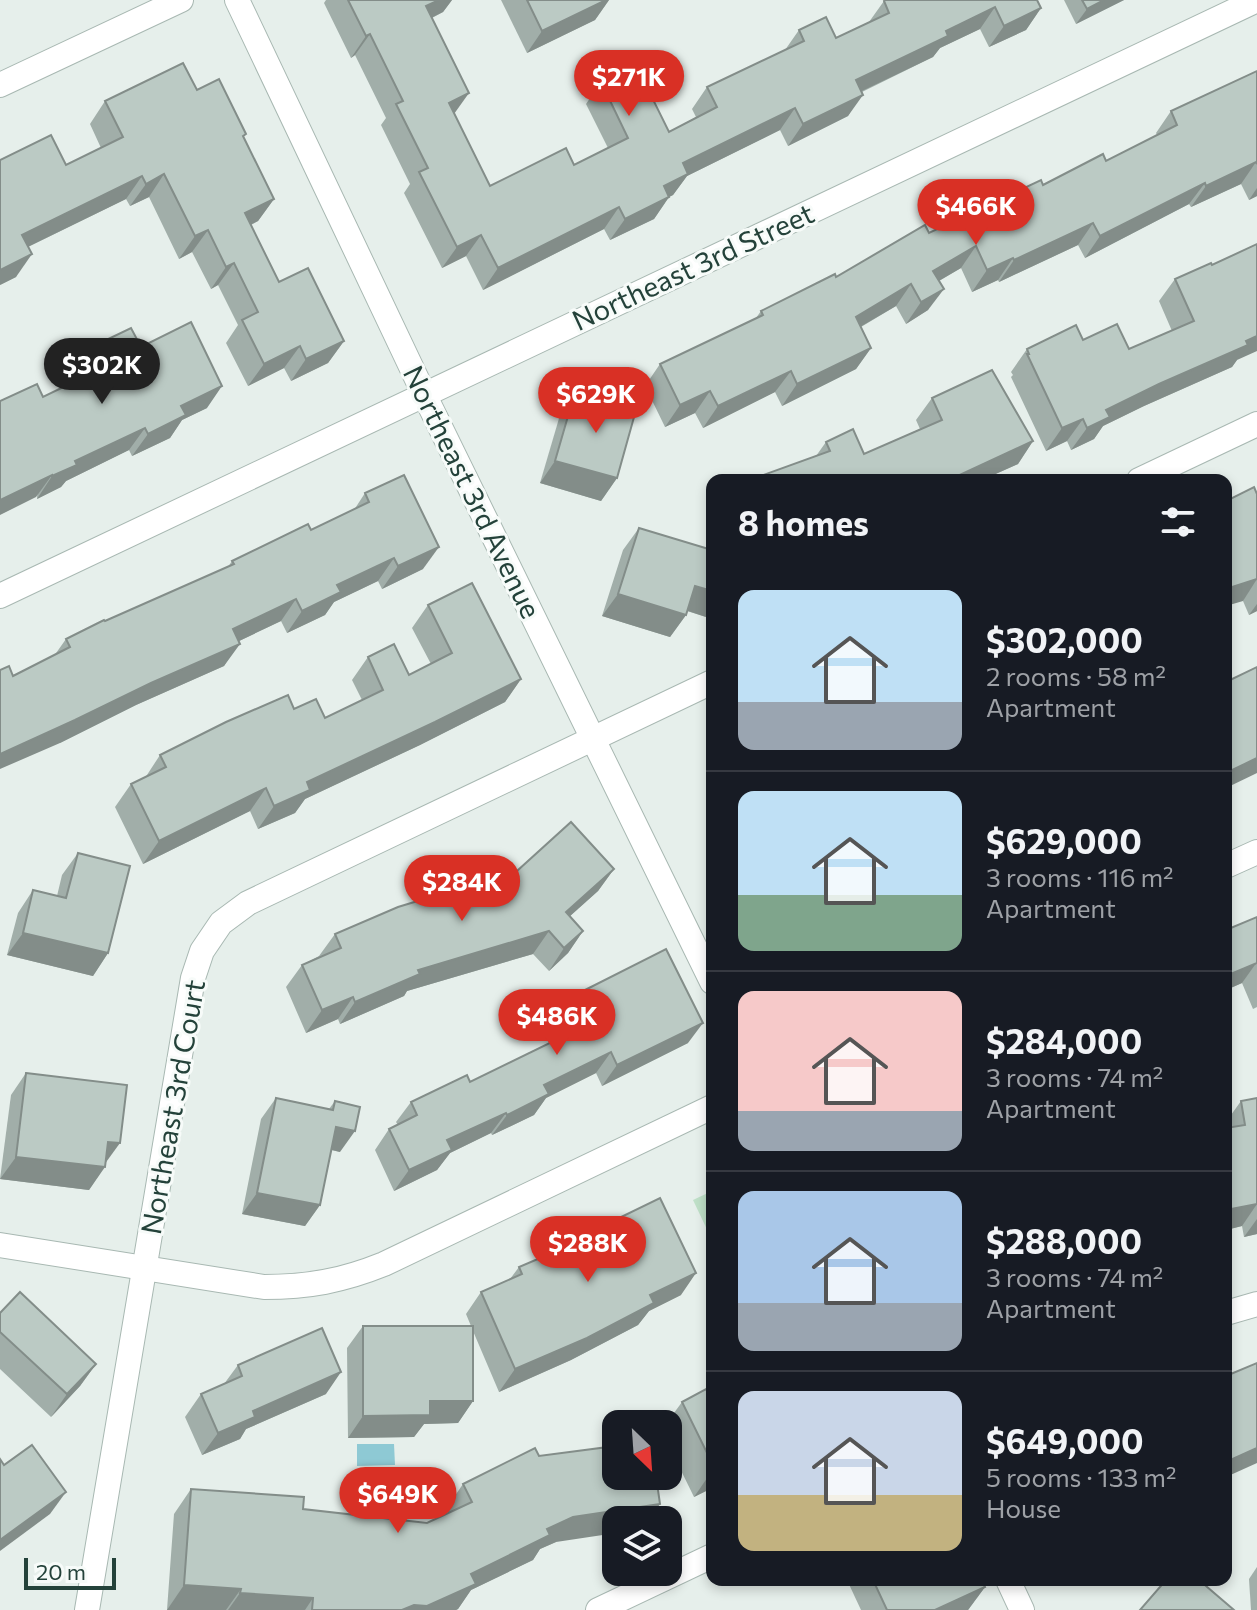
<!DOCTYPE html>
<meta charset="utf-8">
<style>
body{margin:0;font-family:Commissioner,sans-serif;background:#242831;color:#f1f3f6;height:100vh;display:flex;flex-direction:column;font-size:30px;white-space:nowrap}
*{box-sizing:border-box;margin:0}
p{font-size:26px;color:#9ea1a6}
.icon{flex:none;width:44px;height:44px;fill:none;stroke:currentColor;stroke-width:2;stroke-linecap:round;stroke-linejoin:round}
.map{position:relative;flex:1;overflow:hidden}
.drawer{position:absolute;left:706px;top:474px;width:526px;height:1112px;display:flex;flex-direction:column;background:#171b24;border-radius:16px;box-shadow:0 4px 12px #0003}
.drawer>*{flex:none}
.needle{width:52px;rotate:155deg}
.tools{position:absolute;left:602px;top:1410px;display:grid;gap:16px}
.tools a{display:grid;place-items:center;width:80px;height:80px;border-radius:16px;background:#171b24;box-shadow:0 4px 12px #0003;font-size:40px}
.scale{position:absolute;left:24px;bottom:20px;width:92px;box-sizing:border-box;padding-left:8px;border:4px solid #24423a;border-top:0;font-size:22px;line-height:28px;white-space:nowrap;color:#24423a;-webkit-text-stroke:6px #f7fbf9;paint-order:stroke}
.price{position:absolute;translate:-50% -68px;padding:0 18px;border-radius:28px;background:#d93025;color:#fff;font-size:26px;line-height:52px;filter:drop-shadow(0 2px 4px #0008)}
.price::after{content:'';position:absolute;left:50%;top:48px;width:24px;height:18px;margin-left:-12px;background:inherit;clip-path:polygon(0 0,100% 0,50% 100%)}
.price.selected{background:#222;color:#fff}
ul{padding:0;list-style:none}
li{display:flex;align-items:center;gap:24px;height:200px;padding:0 32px}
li+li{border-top:2px solid #363941}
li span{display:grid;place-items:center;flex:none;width:224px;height:160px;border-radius:16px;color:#555}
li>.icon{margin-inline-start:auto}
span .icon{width:96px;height:96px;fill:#fffc;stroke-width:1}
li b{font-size:34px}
h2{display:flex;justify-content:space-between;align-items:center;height:96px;padding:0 32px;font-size:34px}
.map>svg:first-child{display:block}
.green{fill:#bfe0c8}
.water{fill:#8ec9d4}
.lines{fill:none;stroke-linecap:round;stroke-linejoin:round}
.minor-casing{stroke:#a8b8b2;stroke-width:26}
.minor{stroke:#fff;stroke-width:24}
.wall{fill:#a1aea9}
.shaded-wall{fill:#838d89}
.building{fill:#bbcac4;stroke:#838d89;stroke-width:2}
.labels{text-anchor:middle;stroke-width:6;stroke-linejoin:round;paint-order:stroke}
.street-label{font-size:28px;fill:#24423a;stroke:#f7fbf9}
</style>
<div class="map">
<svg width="1257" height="1610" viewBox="0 0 1257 1610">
<rect width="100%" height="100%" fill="#e6efeb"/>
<!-- green -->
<polygon class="green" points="712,1191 712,1240 693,1200"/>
<!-- water -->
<polygon class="water" points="357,1444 394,1444 395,1465 357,1466"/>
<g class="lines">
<defs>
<g id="minor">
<polyline points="237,0 424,394 712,982"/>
<polyline points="0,85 181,0"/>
<polyline points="1139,480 1257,424"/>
<polyline points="0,596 1257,0"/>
<polyline points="1226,866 1257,852"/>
<path d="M0,1245L264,1287C308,1287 342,1281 384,1264L712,1107"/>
<polyline points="1226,1313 1257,1304"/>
<polyline points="1008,1580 1022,1610"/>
<polyline points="87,1610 193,978 202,951 221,923 248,903 712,682"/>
<polyline points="598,1610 712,1556"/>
</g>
</defs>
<!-- minor casing -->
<use href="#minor" class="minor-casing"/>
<!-- minor -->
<use href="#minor" class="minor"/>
</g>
<!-- wall -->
<g class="wall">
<polygon points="326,0 452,0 443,12 432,18 454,114 490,186 574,165 608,148 586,104 601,82 669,132 696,117 692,109 707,87 785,50 799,30 836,38 869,22 884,1 1041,8 1026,30 989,47 980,29 940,48 933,57 862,92 848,116 788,146 780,130 687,176 673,195 669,197 654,219 610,240 604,229 483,290 466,256 442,268 404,193 410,184 381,125 386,118 355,55 351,58 324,3"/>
<polygon points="501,0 609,0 595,20 527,53"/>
<polygon points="1064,0 1124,0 1076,24"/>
<polygon points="1257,71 1257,196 1249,200 1241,184 1191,207 1189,204 1085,258 1078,245 999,282 998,280 972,292 961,268 939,281 928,310 906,324 896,306 861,327 871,348 856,369 782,406 775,392 703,428 695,413 665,427 645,386 660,364 756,318 761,311 836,277 929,233 1043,185 1106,161 1157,135 1156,133 1171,111"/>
<polygon points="197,90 246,134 243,138 274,199 258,221 251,225 279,282 344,341 328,363 291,381 284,368 248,386 226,343 238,325 218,285 211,289 192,252 179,259 149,197 130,206 126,199 28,247 16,277 0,285 66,165 101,148 90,124 105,101"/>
<polygon points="1175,279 1237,360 1232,367 1144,406 1103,426 1094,439 1071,450 1067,441 1046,451 1011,377 1013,375 1011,372 1027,349 1083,340 1129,349 1172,331 1159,301"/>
<polygon points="102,342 141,347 207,408 182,420 170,438 132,456 129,450 66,481 61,487 37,499 43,397 91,373 87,364"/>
<polygon points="575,392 617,478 601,501 540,483 560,415"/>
<polygon points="932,398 1033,441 1018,464 982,480 755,480 758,477 816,456 826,442 864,454 920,429 916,420"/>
<polygon points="365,493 423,569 382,589 378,581 334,602 325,615 287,633 281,621 239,641 224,666 136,705 60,743 13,676 54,656 66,639 228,567 232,561 311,530 354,510"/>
<polygon points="1257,494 1257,611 1249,615 1243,601"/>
<polygon points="639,528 706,617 687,611 686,615 670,637 602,616 623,550"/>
<polygon points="428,605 521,679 505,702 420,745 305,799 295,813 258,829 250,811 143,864 115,807 131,784 145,778 160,755 294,709 325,718 362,700 352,680 368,657 409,675 431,664 412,628"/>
<polygon points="78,853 108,953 93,976 7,955 18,913 33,890 57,896 62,875"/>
<polygon points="614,869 598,891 570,916 583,931 568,953 549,971 533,954 407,991 404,996 340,1024 338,1019 306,1033 286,987 302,965 319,956 335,934 485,900"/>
<polygon points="1257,917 1257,1007 1253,1009 1242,983 1226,990 1226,930"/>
<polygon points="581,992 688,1043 602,1086 596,1073 546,1098 534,1115 492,1135 491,1133 450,1153 437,1170 394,1191 375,1150 389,1129 398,1125 396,1122 411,1102 470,1082 575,1030 566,1012"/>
<polygon points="26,1073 106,1164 89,1190 0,1179 11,1095"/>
<polygon points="276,1098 329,1109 335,1101 340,1152 331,1150 320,1205 305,1226 242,1214 261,1119"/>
<polygon points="1257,1098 1257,1234 1244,1237 1242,1226 1226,1230 1226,1122 1241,1101"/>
<polygon points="578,1238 681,1295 649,1311 638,1325 571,1360 499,1392 473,1331 473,1401 458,1423 424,1424 414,1437 348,1438 347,1348 363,1326 471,1326 466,1314 481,1292 510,1279 519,1267 575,1243"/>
<polygon points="0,1313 96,1364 80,1386 51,1417 0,1369"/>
<polygon points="238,1365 326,1394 246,1429 240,1439 202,1455 185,1417 201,1394 224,1384"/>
<polygon points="712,1396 712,1488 694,1497 668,1444 668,1424 666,1424 682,1402"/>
<polygon points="463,1484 556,1542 540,1549 533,1560 471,1590 458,1609 456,1610 167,1610 174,1514 191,1489 303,1509 427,1523 448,1513 446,1509"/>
<polygon points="1257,1567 1257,1610 1251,1610 1249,1579"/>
<polygon points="847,1580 982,1580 985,1587 968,1610 861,1610"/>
</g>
<!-- shaded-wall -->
<g class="shaded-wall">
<polygon points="439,0 452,0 443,12 411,28 426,6"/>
<polygon points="606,0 609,0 595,20 527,53 542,31"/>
<polygon points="1104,0 1124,0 1076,24 1087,9"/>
<polygon points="995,7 980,29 940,48 933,57 841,101 856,80 946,31"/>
<polygon points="1041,8 1026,30 989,47 1004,26"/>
<polygon points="370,34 355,55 351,58 366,36"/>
<polygon points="469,93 454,114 449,103"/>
<polygon points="863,95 848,116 788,146 803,124"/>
<polygon points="795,108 780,130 687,176 673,195 649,207 664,186 683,163"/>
<polygon points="1256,162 1241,184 1191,207 1206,186"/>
<polygon points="164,174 149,197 130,206 146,184"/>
<polygon points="142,176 126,199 7,257 22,235"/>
<polygon points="1205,183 1189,204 1085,258 1100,236"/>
<polygon points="1257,188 1257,196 1249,200"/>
<polygon points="669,197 654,219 610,240 625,219"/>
<polygon points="274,199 258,221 229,235 245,213"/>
<polygon points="619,207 604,229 483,290 498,268"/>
<polygon points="1093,223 1078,245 999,282 1014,260"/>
<polygon points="208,230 192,252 179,259 195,236"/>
<polygon points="481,235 466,256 442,268 457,247"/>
<polygon points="976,246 961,268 918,293 933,271"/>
<polygon points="32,254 16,277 0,285 0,270"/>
<polygon points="1013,258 998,280 972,292 987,270"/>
<polygon points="234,263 218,285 211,289 226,267"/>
<polygon points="911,284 896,306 841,338 856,317"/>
<polygon points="944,289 928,310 906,324 921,302"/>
<polygon points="1257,336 1257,351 1237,360 1232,367 1144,406 1103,426 1094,439 1071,450 1087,428 1106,410"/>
<polygon points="344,341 328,363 291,381 306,359"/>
<polygon points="300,346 284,368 248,386 264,364"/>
<polygon points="871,348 856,369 782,406 797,384"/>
<polygon points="791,371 775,392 703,428 718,406"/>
<polygon points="222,386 207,408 182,420 170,438 132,456 148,434 181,406"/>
<polygon points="710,391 695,413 665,427 680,405"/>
<polygon points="1083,419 1067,441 1046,451 1062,428"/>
<polygon points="145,428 129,450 66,481 61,487 37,499 52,476 75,461"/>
<polygon points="1033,441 1018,464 982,480 949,480"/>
<polygon points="555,461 617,478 601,501 540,483"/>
<polygon points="52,475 36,497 0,515 0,500"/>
<polygon points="439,547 423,569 382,589 398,566"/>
<polygon points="394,558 378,581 334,602 325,615 287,633 302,611 337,585"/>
<polygon points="1257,579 1243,601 1226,606 1226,589"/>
<polygon points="695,586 712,591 712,608 706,617 679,608"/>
<polygon points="618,594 686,615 670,637 602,616"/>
<polygon points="296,599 281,621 218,651 233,629"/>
<polygon points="1257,604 1257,611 1249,615"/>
<polygon points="240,644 224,666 136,705 60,743 0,769 0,754 151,683"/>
<polygon points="521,679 505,702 420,745 305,799 295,813 258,829 274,806 307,782"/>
<polygon points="1257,758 1257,773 1226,788 1226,773"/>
<polygon points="266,788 250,811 143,864 159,841"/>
<polygon points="614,869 598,891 550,934 566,912"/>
<polygon points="549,931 533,954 407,991 404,996 340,1024 355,1002 418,970"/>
<polygon points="583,931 568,953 549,971 564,948"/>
<polygon points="23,933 108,953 93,976 7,955"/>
<polygon points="1257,962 1242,983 1226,990 1226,976"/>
<polygon points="353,997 338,1019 306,1033 322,1010"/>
<polygon points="703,1023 688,1043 602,1086 617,1065"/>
<polygon points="611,1052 596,1073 546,1098 534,1115 492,1135 507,1115 544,1085"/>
<polygon points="506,1113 491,1133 450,1153 437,1170 394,1191 409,1170 447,1140"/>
<polygon points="336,1127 355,1131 340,1152 321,1147"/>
<polygon points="108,1142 120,1143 104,1165"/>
<polygon points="16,1157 105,1167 89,1190 0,1179"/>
<polygon points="257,1193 320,1205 305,1226 242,1214"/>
<polygon points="1257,1204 1242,1226 1226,1230 1226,1210"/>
<polygon points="1257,1219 1257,1234 1244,1237"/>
<polygon points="696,1273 681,1295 649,1311 638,1325 571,1360 499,1392 515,1369 650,1295"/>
<polygon points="96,1364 80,1386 51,1417 67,1394"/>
<polygon points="341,1372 326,1394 246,1429 240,1439 202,1455 218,1433 253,1411"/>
<polygon points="430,1401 473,1401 458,1423 424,1424 414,1437 348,1438 363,1416"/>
<polygon points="1257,1448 1257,1463 1226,1477 1226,1462"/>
<polygon points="712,1471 712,1488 694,1497"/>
<polygon points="66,1492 50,1514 0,1551 0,1540"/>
<polygon points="660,1504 649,1520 616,1520 616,1533 556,1542 540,1549 533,1560 471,1590 458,1609 456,1610 402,1610 471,1574 547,1529 573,1517"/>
<polygon points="184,1585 241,1589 226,1610 167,1610"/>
<polygon points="985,1587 968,1610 935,1610"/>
<polygon points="240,1593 313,1598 305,1610 228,1610"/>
</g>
<!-- building -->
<g class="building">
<polygon points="348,0 439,0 426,6 469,93 449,103 490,186 566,148 574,165 628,138 601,82 636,65 669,132 717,107 707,87 804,41 799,30 826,17 836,38 889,13 884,1 885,0 1037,0 1041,8 1004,26 995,7 946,31 948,36 856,80 863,95 803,124 795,108 683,163 688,174 664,186 669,197 625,219 619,207 498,268 481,235 457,247 419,172 428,168 396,104 403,101 370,34 366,36"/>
<polygon points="527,0 606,0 542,31"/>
<polygon points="1082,0 1104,0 1087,9"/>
<polygon points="183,63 197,90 219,79 246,134 243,136 274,199 245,213 279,282 308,268 344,341 306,359 300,346 264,364 242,320 258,312 234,263 226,267 208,230 195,236 164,174 146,184 142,176 22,235 32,254 0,270 0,160 51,135 66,165 123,137 105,101"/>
<polygon points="1257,71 1257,164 1256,162 1206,186 1205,183 1100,236 1093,223 1014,260 1013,258 987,270 976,246 933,271 944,289 921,302 911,284 856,317 871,348 797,384 791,371 718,406 710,391 680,405 660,364 763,315 761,311 835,274 836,277 925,225 929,233 1041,180 1043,185 1103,154 1106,161 1177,125 1171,111"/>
<polygon points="1257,244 1257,336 1246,341 1248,345 1159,384 1106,410 1110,417 1087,428 1083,419 1062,428 1027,354 1029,354 1027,349 1076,325 1083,340 1117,324 1129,349 1194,321 1175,279 1211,263 1212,265"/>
<polygon points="191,322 222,386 181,406 186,415 148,434 145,428 75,461 77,465 52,476 52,475 0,500 0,401 37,384 43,397 113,363 102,342 131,328 141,347"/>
<polygon points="992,370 1033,441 949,480 759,480 758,477 830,451 826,442 853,429 864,454 942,420 932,398"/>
<polygon points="575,392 636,410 617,478 555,461"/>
<polygon points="404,475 439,547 398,566 394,558 337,585 341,592 302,611 296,599 233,629 240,644 151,683 75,720 0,754 0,670 9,666 13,676 70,647 66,639 104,620 105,621 234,564 232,561 308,524 311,530 369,502 365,493"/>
<polygon points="1254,487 1257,494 1257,579 1226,589 1226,501"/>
<polygon points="639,528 712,550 712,591 695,586 686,615 618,594"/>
<polygon points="472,583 521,679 435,722 307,782 310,790 274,806 266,788 159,841 131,784 166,767 160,755 226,722 288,695 294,709 316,699 325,718 383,690 368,657 394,644 409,675 452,653 428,605"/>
<polygon points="1257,667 1257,758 1226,773 1226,682"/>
<polygon points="571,822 614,869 566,912 583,931 564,948 549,931 418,970 420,974 355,1002 353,997 322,1010 302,965 341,948 335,934 398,907 480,882 485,900"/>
<polygon points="78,853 130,866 108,953 23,933 33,890 66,898"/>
<polygon points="1257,917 1257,963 1226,976 1226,930"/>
<polygon points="666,949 703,1023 617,1065 611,1052 544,1085 549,1094 507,1115 506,1113 447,1140 452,1150 409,1170 389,1129 417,1115 411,1102 467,1075 470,1082 595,1021 581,992"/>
<polygon points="26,1073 127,1085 120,1143 108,1142 105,1167 16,1157"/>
<polygon points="276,1098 333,1110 335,1101 360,1107 355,1131 336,1127 320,1205 257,1193"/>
<polygon points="1257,1098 1257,1204 1226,1210 1226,1128 1245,1125 1241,1101"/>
<polygon points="660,1198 696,1273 650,1295 654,1303 587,1338 515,1369 481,1292 522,1274 519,1267 580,1241 578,1238"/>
<polygon points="20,1292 96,1364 67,1394 0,1332 0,1313"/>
<polygon points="363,1326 473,1326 473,1401 430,1401 430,1415 363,1416"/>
<polygon points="322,1328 341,1372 253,1411 255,1417 218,1433 201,1394 242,1376 238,1365"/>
<polygon points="1257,1363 1257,1448 1226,1462 1226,1376"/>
<polygon points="706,1389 710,1397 712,1396 712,1463 682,1402"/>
<polygon points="32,1445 66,1492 0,1540 0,1459 4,1465"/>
<polygon points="616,1446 616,1476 656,1476 660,1504 573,1517 547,1529 550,1535 471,1574 476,1584 427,1606 414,1605 402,1610 312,1610 313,1598 240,1593 241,1589 184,1585 191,1489 304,1497 303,1509 427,1523 472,1502 463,1484 535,1448 539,1456"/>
<polygon points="873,1580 982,1580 985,1587 935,1610 887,1610"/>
<polygon points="1166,1580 1199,1580 1234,1610 1140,1610"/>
</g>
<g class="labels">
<!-- street labels -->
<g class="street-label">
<text transform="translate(693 267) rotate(-25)" y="10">Northeast 3rd Street</text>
<text transform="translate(472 492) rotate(64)" y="10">Northeast 3rd Avenue</text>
<text transform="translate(173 1107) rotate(-80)" y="10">Northeast 3rd Court</text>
</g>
</g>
</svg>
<div class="tools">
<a><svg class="needle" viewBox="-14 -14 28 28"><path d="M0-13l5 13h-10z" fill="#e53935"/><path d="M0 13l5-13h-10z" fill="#9ea1a6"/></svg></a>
<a><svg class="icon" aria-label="layers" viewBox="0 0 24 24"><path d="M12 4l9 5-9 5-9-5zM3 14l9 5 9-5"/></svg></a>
</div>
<div class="scale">20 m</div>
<b class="price" style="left:629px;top:118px">$271K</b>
<b class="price" style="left:976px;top:247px">$466K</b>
<b class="price selected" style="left:102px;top:406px">$302K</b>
<b class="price" style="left:596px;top:435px">$629K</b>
<b class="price" style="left:462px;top:923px">$284K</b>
<b class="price" style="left:557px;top:1057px">$486K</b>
<b class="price" style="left:588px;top:1284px">$288K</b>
<b class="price" style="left:398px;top:1535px">$649K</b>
<section class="drawer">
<h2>8 homes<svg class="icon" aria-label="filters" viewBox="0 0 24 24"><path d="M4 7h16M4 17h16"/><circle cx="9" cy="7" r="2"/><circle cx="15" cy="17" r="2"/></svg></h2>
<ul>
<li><span style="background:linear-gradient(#bfe0f5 70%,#9aa5b1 0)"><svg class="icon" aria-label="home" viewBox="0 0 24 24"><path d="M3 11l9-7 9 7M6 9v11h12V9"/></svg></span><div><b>$302,000</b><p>2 rooms · 58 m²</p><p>Apartment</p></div></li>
<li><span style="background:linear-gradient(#bfe0f5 65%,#7fa58c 0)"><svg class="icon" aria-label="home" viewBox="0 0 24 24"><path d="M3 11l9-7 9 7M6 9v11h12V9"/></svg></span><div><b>$629,000</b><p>3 rooms · 116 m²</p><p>Apartment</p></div></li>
<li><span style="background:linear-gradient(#f6c9c9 75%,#9aa5b1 0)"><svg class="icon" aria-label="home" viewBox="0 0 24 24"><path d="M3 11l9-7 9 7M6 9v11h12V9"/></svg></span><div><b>$284,000</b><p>3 rooms · 74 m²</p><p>Apartment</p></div></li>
<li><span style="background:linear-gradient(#a9c7e8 70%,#9aa5b1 0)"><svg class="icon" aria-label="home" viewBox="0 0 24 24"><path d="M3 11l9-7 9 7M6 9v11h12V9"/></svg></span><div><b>$288,000</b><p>3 rooms · 74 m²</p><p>Apartment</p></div></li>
<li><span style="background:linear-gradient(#c9d6e8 65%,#c2b280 0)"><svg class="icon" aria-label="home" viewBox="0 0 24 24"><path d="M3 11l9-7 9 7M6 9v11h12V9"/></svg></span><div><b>$649,000</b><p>5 rooms · 133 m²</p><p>House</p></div></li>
</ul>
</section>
</div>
